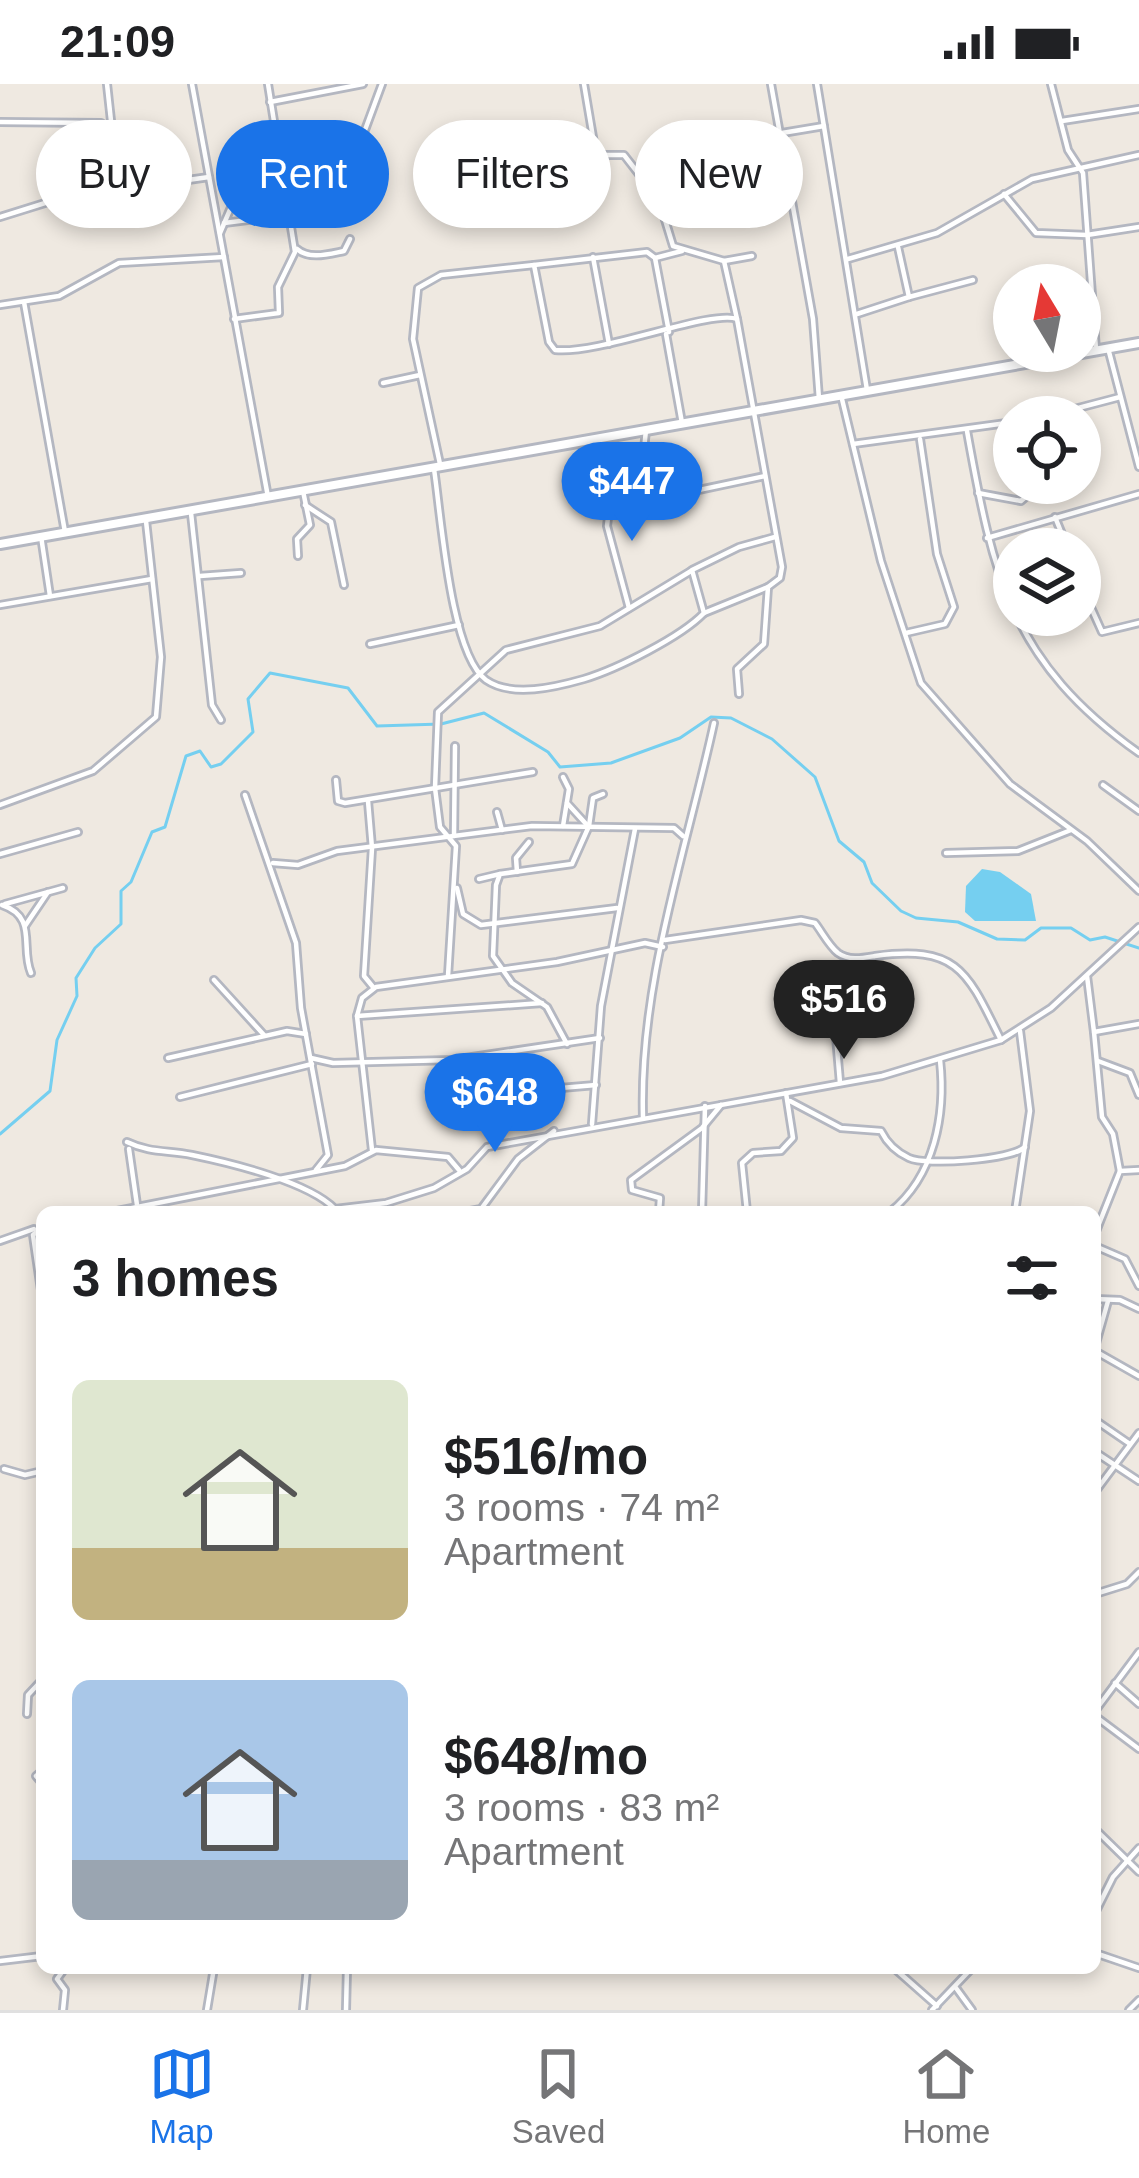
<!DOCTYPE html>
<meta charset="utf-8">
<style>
body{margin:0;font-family:Arial,sans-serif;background:#f2f2f2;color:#202124;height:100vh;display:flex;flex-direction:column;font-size:45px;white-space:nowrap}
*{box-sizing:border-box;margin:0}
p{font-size:39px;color:#757577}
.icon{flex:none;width:66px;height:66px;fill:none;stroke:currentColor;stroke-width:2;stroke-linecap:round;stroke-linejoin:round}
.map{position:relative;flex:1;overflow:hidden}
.side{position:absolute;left:36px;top:1122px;width:1065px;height:768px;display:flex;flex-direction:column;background:#fff;border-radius:18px;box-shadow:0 6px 18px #0003}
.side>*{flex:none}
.top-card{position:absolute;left:36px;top:36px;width:1068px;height:108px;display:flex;gap:24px}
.needle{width:78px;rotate:350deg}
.tools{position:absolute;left:993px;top:180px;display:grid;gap:24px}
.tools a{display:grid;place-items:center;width:108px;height:108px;border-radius:50%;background:#fff;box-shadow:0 6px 18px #0003;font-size:60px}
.price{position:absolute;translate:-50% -102px;padding:0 27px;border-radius:42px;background:#1a73e8;color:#fff;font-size:39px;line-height:78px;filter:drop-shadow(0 3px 6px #0008)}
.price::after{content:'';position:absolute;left:50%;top:72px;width:36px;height:27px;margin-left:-18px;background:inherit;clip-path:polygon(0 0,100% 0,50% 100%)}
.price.selected{background:#222;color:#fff}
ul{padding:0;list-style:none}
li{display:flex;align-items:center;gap:36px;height:300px;padding:0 36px}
li span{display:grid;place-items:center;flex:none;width:336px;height:240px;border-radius:18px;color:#555}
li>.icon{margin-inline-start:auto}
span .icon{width:144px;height:144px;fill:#fffc;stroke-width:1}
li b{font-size:51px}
h2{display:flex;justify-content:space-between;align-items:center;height:144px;padding:0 36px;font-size:51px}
.chip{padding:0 42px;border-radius:54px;background:#fff;box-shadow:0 6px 18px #0003;font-size:42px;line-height:108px}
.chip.selected{background:#1a73e8;color:#fff}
.status{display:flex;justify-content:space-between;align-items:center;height:84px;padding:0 60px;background:#fff;direction:ltr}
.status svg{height:33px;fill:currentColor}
.tabs{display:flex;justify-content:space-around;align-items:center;height:168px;border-top:3px solid #e0e0e0;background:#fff;font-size:33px;color:#757577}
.tabs a{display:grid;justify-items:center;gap:6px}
.tabs .selected{color:#1a73e8}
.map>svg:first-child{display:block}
.water{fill:#75cff0}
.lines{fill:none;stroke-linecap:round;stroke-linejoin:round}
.stream{stroke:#75cff0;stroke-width:3}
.minor-casing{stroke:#b4b7c1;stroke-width:10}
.secondary-casing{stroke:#b4b7c1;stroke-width:14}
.minor{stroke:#fff;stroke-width:4.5}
.secondary{stroke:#fff;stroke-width:8}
</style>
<div class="status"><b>21:09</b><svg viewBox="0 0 49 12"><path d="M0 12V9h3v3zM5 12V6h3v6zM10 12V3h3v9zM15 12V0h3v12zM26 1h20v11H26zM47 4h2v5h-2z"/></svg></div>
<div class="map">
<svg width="1139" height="1926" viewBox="0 0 1139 1926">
<rect width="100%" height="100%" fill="#efe9e1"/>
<!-- water -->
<polygon class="water" points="982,785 1000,788 1031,810 1036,837 975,837 965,828 966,802"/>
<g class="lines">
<!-- stream -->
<polyline class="stream" points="0,1050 50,1007 57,956 77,912 76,894 95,864 121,840 121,807 131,798 152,748 165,743 186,672 200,667 211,683 221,680 253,648 248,615 270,589 348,604 377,642 441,640 484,629 548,668 560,683 611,679 680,654 711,633 731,634 772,655 815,693 839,757 864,778 872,799 901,827 916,834 958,838 997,855 1025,856 1041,844 1071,844 1090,856 1105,853 1139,864"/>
<defs>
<g id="minor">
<polyline points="107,0 112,46"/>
<polyline points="192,0 268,413"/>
<polyline points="584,0 596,71 624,71 659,116 673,162 724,177 752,172"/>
<polyline points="771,0 813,235 819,315"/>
<polyline points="817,0 867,306"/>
<polyline points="1051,0 1068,66 1083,89 1096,266"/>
<polyline points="270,18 363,0"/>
<polyline points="1062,37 1139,25"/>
<polyline points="0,38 101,39 112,46 131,102"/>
<polyline points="782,49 824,42"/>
<polyline points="283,100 325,90 355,73 382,0"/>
<polyline points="1004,110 1036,149 1087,151 1139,143"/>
<polyline points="0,133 61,114 209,93"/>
<polyline points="224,139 288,131"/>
<polyline points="220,149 244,93 280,81"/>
<path d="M297,165C309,176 329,170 344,167L350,155"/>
<polyline points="593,173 609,260"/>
<polyline points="655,174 682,167"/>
<polyline points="848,175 937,149 1032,95 1139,71"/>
<polyline points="724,177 737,235"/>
<polyline points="909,213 973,196"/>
<polyline points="24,218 65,448"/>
<polyline points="0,221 59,212 119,179 224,173"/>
<polyline points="857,230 909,213 898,163"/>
<polyline points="234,235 279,229 278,203 295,168 268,0"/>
<path d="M669,248L655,174L647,168L534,181L549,258L555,266C599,271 712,225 737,235L782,483L780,494L768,503L764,560L737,585L739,610"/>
<polyline points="666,250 682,339"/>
<polyline points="1108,264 1139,383"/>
<polyline points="383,299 420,291"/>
<polyline points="841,311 881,477 921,599 1010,700 1087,757 1139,807"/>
<polyline points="1044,333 1120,313"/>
<polyline points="646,346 643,375 649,406 659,411"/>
<path d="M967,347C993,492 1011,578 1139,669"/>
<polyline points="853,360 1014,338"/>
<polyline points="440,380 413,255 418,204 441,191 534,181"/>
<path d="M434,385C441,430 450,570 486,596C512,614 556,603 584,595C617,585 681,553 704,529L692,486L739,463L775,453"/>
<polyline points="978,409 1021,417 1029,410 1027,399"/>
<polyline points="305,421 331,438 344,501"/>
<polyline points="191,429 212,621 221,636"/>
<polyline points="1055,433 1068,465"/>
<polyline points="41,452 50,512"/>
<polyline points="987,454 1139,410"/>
<polyline points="298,472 297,455 310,441 303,407"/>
<polyline points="200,492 241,489"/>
<polyline points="1080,499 1102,548 1139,539"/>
<polyline points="0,521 152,495"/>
<polyline points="629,524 607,442 609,425 765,392"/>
<polyline points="704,529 768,503"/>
<polyline points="906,549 945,540 954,523 937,470 920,355"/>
<polyline points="370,560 459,541"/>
<polyline points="563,693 569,705 563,742"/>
<polyline points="336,696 338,717 345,719 533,688"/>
<polyline points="1103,701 1139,727"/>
<polyline points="245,711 296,859 301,924 328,1071 316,1086"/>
<polyline points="368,717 372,764 364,892 373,903"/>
<polyline points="567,719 587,741"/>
<polyline points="0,721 93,687 156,633 161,573 146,437"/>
<polyline points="497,728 502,746"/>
<polyline points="454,752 455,662"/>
<polyline points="946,769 1018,767 1071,746"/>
<polyline points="0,770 78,748"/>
<polyline points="273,779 298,781 337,767 532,742 674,744 683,752"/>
<polyline points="517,788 516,774 529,758"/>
<polyline points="479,795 500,790"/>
<polyline points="457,804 463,830 481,841 617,824"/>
<polyline points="5,820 63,804"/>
<path d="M2,821C38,833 20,863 31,889"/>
<polyline points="25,842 48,808"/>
<path d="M665,856L801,836L815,839C822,848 829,862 838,869C849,877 863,874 875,872C958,861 967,887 1001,956"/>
<polyline points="448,892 456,762 440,743 435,704 438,628 506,566 600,542 691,487"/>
<polyline points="1087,892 1094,948 1139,940"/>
<polyline points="214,896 264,951"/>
<polyline points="357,932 542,919"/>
<polyline points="1094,948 1102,1033 1113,1050 1120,1087"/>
<polyline points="567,960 547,923 512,899 493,872 496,801 500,790 572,780 589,742 593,714 603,710"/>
<polyline points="168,974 287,947 306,950"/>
<polyline points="311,974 333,979 452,976 600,954"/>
<polyline points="1098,977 1130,989 1139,1011"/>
<polyline points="840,999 836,952 856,877"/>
<polyline points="525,1007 596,1001"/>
<polyline points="180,1013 312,980"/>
<path d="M790,1017L841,1044L881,1047C887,1059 896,1068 909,1074C926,1082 1011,1076 1025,1063"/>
<path d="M643,1033C639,900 686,768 714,639"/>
<polyline points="592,1040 601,922 635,745"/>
<path d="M127,1058C150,1069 167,1066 192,1071C231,1079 309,1098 335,1125L386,1119L434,1104L467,1085L487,1063L882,992L1001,956L1051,924L1139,843"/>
<polyline points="129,1065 138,1128"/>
<polyline points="372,1066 357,932 362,914 376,903 557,878 645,859 663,863"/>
<polyline points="112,1128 345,1082 376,1066 448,1073 459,1086"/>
<polyline points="465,1128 481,1125 518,1075 554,1047"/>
<polyline points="659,1128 660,1114 632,1106 631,1096 702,1044 721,1021"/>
<polyline points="702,1128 705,1022"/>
<polyline points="747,1128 742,1079 753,1069 781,1067 793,1054 786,1009"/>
<path d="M890,1128C935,1092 946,1030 940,976"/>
<polyline points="1015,1128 1030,1027 1020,947"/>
<polyline points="1095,1150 1120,1087 1139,1086"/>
<polyline points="0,1157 34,1145"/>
<polyline points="1095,1162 1125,1175 1139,1202"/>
<polyline points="41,1206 33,1151 42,1143"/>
<polyline points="1095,1215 1120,1216 1139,1225"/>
<polyline points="1095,1263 1108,1217"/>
<polyline points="1095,1267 1139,1292"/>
<polyline points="1095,1336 1130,1360"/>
<polyline points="1095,1368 1139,1397"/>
<polyline points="4,1385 25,1391 42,1387"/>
<polyline points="1095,1408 1139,1349"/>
<polyline points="1095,1510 1127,1500 1139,1488"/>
<polyline points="1115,1599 1139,1620"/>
<polyline points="1095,1627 1139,1568"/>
<polyline points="27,1630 28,1611 42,1596"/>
<polyline points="1095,1632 1139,1665"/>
<polyline points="42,1687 36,1692 42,1699"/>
<polyline points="42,1708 42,1715"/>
<polyline points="1095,1745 1139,1788"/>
<polyline points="1095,1829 1113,1793 1139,1764"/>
<polyline points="1095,1869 1139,1884"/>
<polyline points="0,1877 42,1872"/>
<polyline points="894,1884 937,1922"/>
<polyline points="956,1904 972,1926"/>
<polyline points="63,1926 65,1906 57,1895 65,1884"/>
<polyline points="207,1926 214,1884"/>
<polyline points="303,1926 307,1884"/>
<polyline points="346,1926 347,1884"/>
<polyline points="932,1926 972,1884"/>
<polyline points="1129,1926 1139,1916"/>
</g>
<polyline id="secondary" points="0,460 1139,259"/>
</defs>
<!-- minor casing -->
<use href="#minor" class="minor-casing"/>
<!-- secondary casing -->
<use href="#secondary" class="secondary-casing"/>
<!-- minor -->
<use href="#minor" class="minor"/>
<!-- secondary -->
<use href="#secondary" class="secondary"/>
</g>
</svg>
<div class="tools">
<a><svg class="needle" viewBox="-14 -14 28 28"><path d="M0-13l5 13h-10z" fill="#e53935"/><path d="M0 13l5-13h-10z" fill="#757577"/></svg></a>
<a><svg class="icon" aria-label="locate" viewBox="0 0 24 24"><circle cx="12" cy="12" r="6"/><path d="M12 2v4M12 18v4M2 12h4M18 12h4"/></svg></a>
<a><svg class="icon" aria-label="layers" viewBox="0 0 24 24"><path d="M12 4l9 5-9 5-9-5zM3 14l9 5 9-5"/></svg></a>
</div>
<b class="price" style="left:632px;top:460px">$447</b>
<b class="price selected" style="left:844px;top:978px">$516</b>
<b class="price" style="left:495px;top:1071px">$648</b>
<div class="top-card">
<a class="chip">Buy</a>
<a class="chip selected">Rent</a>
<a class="chip">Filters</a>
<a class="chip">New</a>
</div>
<section class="side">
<h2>3 homes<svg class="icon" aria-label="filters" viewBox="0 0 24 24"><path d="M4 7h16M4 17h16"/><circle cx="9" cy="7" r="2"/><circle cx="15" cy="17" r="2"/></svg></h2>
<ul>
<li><span style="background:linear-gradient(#dfe7d0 70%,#c2b280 0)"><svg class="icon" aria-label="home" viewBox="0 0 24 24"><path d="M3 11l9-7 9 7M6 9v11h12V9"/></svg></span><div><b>$516/mo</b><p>3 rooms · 74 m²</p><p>Apartment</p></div></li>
<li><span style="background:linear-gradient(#a9c7e8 75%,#9aa5b1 0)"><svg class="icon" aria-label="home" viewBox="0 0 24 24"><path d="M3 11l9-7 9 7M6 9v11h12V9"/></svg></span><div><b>$648/mo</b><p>3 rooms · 83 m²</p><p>Apartment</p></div></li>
</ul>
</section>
</div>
<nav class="tabs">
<a class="selected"><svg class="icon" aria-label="map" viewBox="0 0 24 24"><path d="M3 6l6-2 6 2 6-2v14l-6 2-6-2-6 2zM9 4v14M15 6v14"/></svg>Map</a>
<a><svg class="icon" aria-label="saved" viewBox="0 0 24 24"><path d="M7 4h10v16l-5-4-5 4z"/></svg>Saved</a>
<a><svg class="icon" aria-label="home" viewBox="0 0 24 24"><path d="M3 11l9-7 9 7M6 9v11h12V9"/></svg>Home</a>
</nav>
